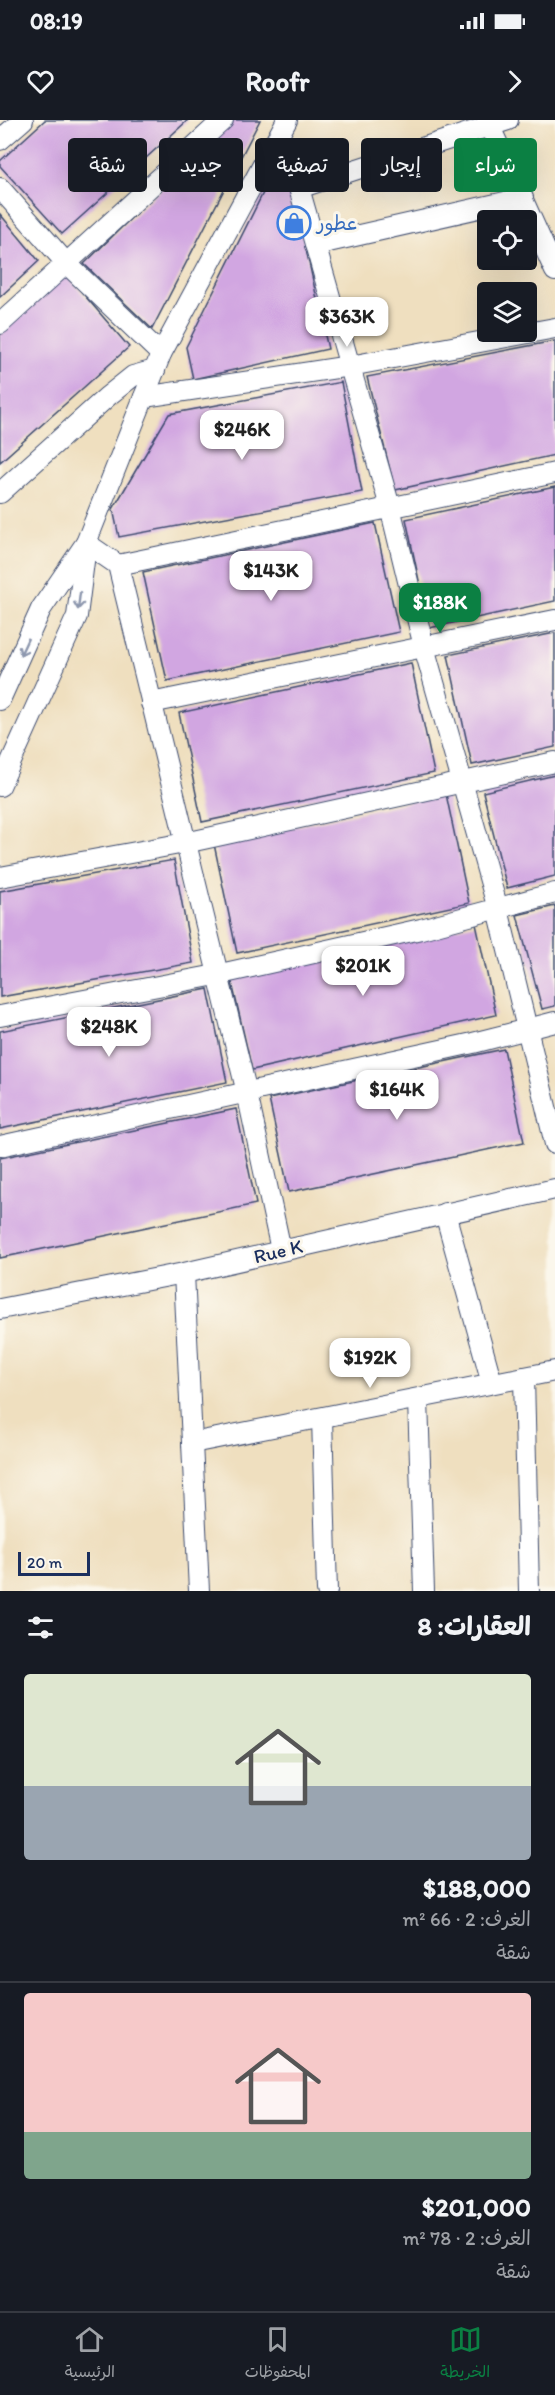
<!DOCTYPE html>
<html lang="ar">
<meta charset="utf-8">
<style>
body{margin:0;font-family:Itim,"Playpen Sans Arabic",sans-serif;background:#20242c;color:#f1f3f6;direction:rtl;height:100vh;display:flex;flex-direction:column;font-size:22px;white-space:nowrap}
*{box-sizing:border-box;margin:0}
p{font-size:20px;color:#9ea1a6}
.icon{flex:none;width:33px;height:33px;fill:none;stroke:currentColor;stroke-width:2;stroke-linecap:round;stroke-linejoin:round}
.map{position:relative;height:1471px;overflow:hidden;direction:ltr}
.drawer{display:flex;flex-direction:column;background:#171b24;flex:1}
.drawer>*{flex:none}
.guide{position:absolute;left:18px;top:18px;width:519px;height:54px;direction:rtl;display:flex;gap:12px}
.tools{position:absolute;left:477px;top:90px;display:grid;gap:12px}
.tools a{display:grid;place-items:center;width:60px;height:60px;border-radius:6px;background:#171b24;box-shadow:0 6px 24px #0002;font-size:30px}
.scale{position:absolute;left:18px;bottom:15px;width:72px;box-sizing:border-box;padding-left:6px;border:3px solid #1b2f5e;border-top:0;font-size:16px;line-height:21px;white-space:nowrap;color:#1b2f5e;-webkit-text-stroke:4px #fbf7ec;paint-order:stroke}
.price{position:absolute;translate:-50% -51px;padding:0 14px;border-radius:12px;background:#fff;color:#222;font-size:20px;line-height:39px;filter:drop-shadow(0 2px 3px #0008)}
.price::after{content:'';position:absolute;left:50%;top:36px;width:18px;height:14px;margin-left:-9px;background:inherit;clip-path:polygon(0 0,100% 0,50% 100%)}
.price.on{background:#0b8043;color:#fff}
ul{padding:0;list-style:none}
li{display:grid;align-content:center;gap:12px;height:318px;padding:0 24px}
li+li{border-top:2px solid #363941}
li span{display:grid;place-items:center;height:186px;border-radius:6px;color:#555}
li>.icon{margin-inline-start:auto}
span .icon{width:108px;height:108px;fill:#fffc;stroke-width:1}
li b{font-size:26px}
h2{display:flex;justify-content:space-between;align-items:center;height:72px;padding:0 24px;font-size:26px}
.pill{padding:0 21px;border-radius:6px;background:#171b24;box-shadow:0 6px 24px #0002;font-size:21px;line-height:54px}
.pill.on{background:#0b8043;color:#fff}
.status{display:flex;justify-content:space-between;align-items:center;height:42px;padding:0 30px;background:#171b24;direction:ltr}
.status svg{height:16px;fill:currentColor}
header{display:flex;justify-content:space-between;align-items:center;height:78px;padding:0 24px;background:#171b24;font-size:27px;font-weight:700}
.dock{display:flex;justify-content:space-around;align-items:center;height:84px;border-top:2px solid #363941;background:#171b24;font-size:16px;color:#9ea1a6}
.dock a{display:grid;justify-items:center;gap:3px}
.dock .on{color:#0b8043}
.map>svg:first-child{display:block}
.building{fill:#d1a6e1}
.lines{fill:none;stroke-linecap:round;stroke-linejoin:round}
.street-casing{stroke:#3b496d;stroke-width:22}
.street{stroke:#fff;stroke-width:20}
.oneway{stroke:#8d97ae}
.labels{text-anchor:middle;stroke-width:6;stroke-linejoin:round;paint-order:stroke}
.shop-label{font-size:20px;fill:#366cbe;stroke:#fbf7ec;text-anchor:start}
.street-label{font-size:20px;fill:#1b2f5e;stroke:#fbf7ec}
</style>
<div class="status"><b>08:19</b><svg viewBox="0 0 49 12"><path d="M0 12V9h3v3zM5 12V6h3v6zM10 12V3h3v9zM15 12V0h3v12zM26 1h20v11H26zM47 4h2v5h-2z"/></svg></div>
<header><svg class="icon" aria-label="forward" viewBox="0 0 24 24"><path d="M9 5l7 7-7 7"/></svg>Roofr<svg class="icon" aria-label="heart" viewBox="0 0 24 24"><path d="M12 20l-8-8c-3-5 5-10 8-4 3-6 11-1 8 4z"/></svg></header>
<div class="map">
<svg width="555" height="1471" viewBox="0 0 555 1471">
<rect width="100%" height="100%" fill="#fbf7ec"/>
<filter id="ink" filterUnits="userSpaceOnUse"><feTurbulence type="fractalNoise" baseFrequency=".0167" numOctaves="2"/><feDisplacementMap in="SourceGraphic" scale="12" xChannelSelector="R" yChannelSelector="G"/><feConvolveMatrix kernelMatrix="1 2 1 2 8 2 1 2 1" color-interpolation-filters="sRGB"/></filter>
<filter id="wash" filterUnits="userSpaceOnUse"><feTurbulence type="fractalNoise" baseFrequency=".008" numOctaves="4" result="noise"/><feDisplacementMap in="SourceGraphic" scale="24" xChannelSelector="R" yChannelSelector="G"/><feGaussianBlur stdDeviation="1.35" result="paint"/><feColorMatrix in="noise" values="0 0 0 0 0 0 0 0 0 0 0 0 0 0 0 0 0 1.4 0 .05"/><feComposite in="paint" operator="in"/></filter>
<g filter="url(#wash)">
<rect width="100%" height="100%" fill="#efdfbf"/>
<g id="blocks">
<!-- building -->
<g class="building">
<polygon points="45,0 188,0 62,114 0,46 0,41"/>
<polygon points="232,0 260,0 152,209 84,144"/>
<polygon points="291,61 328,229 193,259 186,227 266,67"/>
<polygon points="0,94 39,141 0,177"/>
<polygon points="66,154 129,227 0,342 0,215"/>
<polygon points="555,221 555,335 395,370 367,257"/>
<polygon points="341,262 362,372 119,417 113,389 169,294"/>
<polygon points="555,367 555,481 429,508 406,399"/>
<polygon points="375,403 399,512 167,561 143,452"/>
<polygon points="555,513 555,627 472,645 448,535"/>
<polygon points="411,543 434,653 202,702 179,593"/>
<polygon points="555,655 555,756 507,768 483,672"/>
<polygon points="446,674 469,783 237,833 214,724"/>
<polygon points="174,740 193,843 0,877 0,771"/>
<polygon points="555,786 555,886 542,889 517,795"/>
<polygon points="476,804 496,895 252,950 231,858"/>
<polygon points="208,869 227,962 0,1009 0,911"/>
<polygon points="504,929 524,1022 289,1072 269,979"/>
<polygon points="236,989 256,1084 0,1138 0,1038"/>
</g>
</g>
</g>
<g filter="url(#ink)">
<use href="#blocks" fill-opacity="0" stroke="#3b496d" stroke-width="1.5"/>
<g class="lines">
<defs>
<g id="street">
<polyline points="487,0 555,151"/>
<polyline points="279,17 299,68 390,387 424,527 498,789 555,1024"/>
<polyline points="0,20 23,0"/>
<polyline points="0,68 67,144 161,234"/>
<polyline points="299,68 508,0"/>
<polyline points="315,125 523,78"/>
<polyline points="0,204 223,0"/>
<polyline points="144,277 350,246 555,208"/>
<polyline points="0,373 108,276 133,256 155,250"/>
<polyline points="86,423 118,445 247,973 281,1130"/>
<polyline points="118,445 555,353"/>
<polyline points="0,580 41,489 86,423 161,234 287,0"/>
<polyline points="151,583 555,500"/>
<polyline points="0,666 77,496 86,426"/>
<polyline points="0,757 185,723 555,642"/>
<polyline points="0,896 216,855 421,809 555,773"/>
<polyline points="0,1026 473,923 555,902"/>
<polyline points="445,1093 492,1263"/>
<polyline points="184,1153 199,1471"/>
<polyline points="0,1189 184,1153 555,1069"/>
<polyline points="524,1257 529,1471"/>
<polyline points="418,1279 424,1471"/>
<polyline points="322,1298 327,1471"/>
<polyline points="192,1323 555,1251"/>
</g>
</defs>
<!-- street casing -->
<use href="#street" class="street-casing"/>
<!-- street -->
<use href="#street" class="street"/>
</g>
<!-- one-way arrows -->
<defs><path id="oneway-shaft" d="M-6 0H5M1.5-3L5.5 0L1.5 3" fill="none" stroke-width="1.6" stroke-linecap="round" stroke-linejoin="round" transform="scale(1.5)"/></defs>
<g class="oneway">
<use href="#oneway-shaft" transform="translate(79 481) rotate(97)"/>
<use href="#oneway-shaft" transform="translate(24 527) rotate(115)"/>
</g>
</g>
<!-- icons -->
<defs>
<symbol id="shop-ring" viewBox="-11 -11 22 22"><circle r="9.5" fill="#fbf7ec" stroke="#3f7fe0" stroke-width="1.5"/><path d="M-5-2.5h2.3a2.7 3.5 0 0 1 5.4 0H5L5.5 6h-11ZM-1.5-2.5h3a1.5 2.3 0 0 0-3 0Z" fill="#3f7fe0"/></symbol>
</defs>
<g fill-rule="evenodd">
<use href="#shop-ring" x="275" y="84" width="38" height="38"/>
</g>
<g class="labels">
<!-- shop labels -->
<g class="shop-label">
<text x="317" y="110">عطور</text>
</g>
<!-- street labels -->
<g class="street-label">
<text transform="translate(278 1131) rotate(-13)" y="7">Rue K</text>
</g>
</g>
</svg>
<div class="tools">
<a><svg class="icon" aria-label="locate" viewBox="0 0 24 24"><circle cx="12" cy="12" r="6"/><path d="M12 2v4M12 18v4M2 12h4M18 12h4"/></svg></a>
<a><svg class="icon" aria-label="layers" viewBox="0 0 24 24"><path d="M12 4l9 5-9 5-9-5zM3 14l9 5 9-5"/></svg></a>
</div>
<div class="scale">20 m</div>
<b class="price" style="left:347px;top:228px">$363K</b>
<b class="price" style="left:242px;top:341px">$246K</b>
<b class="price" style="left:271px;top:482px">$143K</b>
<b class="price on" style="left:440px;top:514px">$188K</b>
<b class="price" style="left:363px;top:877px">$201K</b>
<b class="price" style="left:109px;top:938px">$248K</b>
<b class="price" style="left:397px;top:1001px">$164K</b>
<b class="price" style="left:370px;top:1269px">$192K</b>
<div class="guide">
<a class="pill on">شراء</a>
<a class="pill">إيجار</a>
<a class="pill">تصفية</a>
<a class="pill">جديد</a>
<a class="pill">شقة</a>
</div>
</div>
<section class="drawer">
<h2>العقارات: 8<svg class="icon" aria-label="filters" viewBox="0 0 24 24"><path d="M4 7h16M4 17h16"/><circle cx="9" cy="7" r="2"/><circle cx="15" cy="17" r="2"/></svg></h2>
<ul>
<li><span style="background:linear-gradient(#dfe7d0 60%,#9aa5b1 0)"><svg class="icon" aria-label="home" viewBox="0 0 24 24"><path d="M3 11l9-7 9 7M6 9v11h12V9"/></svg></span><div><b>$188,000</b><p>الغرف: 2 · 66 m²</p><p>شقة</p></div></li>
<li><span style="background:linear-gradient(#f6c9c9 75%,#7fa58c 0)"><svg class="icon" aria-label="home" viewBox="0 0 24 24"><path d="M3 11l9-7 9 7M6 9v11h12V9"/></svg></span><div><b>$201,000</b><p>الغرف: 2 · 78 m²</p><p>شقة</p></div></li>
</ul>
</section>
<nav class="dock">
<a class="on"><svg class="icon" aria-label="map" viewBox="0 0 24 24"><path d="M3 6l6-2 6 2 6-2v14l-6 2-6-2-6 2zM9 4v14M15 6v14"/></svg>الخريطة</a>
<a><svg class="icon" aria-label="saved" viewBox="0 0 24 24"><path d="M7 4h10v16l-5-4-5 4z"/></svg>المحفوظات</a>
<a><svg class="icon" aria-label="home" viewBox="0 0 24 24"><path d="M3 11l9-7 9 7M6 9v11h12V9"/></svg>الرئيسية</a>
</nav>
